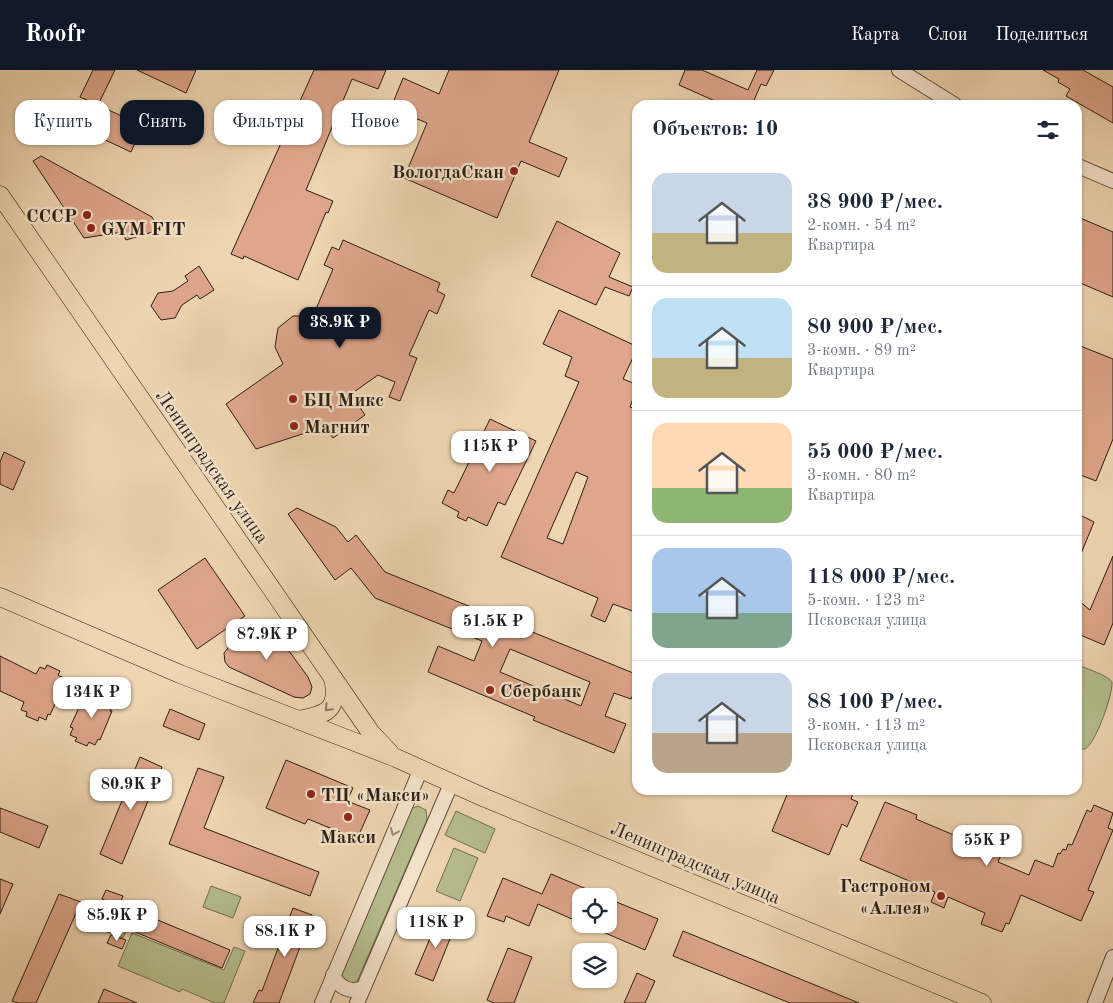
<!DOCTYPE html>
<html lang="ru">
<meta charset="utf-8">
<style>
body{margin:0;font-family:"Old Standard TT",serif;background:#f6f6f7;color:#1f2937;height:100vh;display:flex;flex-direction:column;font-size:19px;white-space:nowrap}
*{box-sizing:border-box;margin:0}
p{font-size:16px;color:#747a83}
.icon{flex:none;width:28px;height:28px;fill:none;stroke:currentColor;stroke-width:2;stroke-linecap:round;stroke-linejoin:round}
.map{position:relative;flex:1;overflow:hidden}
.details{position:absolute;left:632px;top:30px;width:450px;height:695px;display:flex;flex-direction:column;background:#fff;border-radius:15px;box-shadow:0 1px 4px #0004}
.details>*{flex:none}
.banner{position:absolute;left:15px;top:30px;width:475px;height:45px;display:flex;gap:10px}
.controls{position:absolute;left:572px;top:818px;display:grid;gap:10px}
.controls a{display:grid;place-items:center;width:45px;height:45px;border-radius:10px;background:#fff;box-shadow:0 1px 4px #0004;font-size:25px}
.price{position:absolute;translate:-50% -42px;padding:0 11px;border-radius:10px;background:#fff;color:#222;font-size:16px;line-height:32px;filter:drop-shadow(0 1px 2px #0008)}
.price::after{content:'';position:absolute;left:50%;top:30px;width:15px;height:11px;margin-left:-8px;background:inherit;clip-path:polygon(0 0,100% 0,50% 100%)}
.price.active{background:#111827;color:#fff}
ul{padding:0;list-style:none}
li{display:flex;align-items:center;gap:15px;height:125px;padding:0 20px}
li+li{border-top:1px solid #e0e1e3}
li span{display:grid;place-items:center;flex:none;width:140px;height:100px;border-radius:15px;color:#555}
li>.icon{margin-inline-start:auto}
span .icon{width:60px;height:60px;fill:#fffc;stroke-width:1}
li b{font-size:21px}
h2{display:flex;justify-content:space-between;align-items:center;height:60px;padding:0 20px;font-size:21px}
.pill{padding:0 18px;border-radius:15px;background:#fff;box-shadow:0 1px 4px #0004;font-size:18px;line-height:45px}
.pill.active{background:#111827;color:#fff}
header{display:flex;align-items:center;gap:30px;box-sizing:border-box;height:70px;padding:0 25px;background:#111827;color:#fff}
header strong{font-size:24px}
nav{display:flex;gap:28px;margin-inline-start:auto;font-size:18px}
.map>svg:first-child{display:block}
.green{fill:#b6be8e;stroke:#706e50}
.building{fill:#dfa68b;stroke:#2a1e13;fill-rule:evenodd}
.lines{fill:none;stroke-linecap:round;stroke-linejoin:round}
.minor-casing{stroke:#5b4c3b;stroke-width:16}
.major-casing{stroke:#2a1e13;stroke-width:19}
.minor{stroke:#f5e4cd;stroke-width:14}
.major{stroke:#efd6b2;stroke-width:18}
.oneway{stroke:#8c7a62}
.oneway2{stroke:#9a8b79}
.poi-dot{fill:#8f2418;stroke:#f5e4cd;stroke-width:2}
.labels{text-anchor:middle;stroke-width:4.5;stroke-linejoin:round;paint-order:stroke}
.poi-label{font-size:19px;font-weight:bold;fill:#2a1e13;stroke:#f5e4cd;text-anchor:start}
.street-label{font-size:19px;fill:#2a1e13;stroke:#f5e4cd}
</style>
<header>
<strong>Roofr</strong>
<nav><a>Карта</a><a>Слои</a><a>Поделиться</a></nav>
</header>
<div class="map">
<svg width="1113" height="933" viewBox="0 0 1113 933">
<rect width="100%" height="100%" fill="#efd6b2"/>
<filter id="stains"><feTurbulence type="fractalNoise" baseFrequency=".004" numOctaves="4"/><feColorMatrix values="0 0 0 0 .2 0 0 0 0 .09 0 0 0 0 .02 0 0 0 .5 -.17"/></filter>
<radialGradient id="worn" r=".72"><stop offset=".6" stop-color="#630" stop-opacity="0"/><stop offset="1" stop-color="#630" stop-opacity=".3"/></radialGradient>
<!-- green -->
<g class="green">
<path d="M1078,595C1085,598 1109,606 1112,612C1113,624 1096,673 1085,679H1078Z"/>
<polygon points="418,736 426,740 427,750 355,916 338,906 410,739"/>
<polygon points="456,741 495,759 485,783 445,765"/>
<polygon points="454,778 478,788 460,831 436,821"/>
<polygon points="211,816 241,827 233,848 203,837"/>
<polygon points="104,833 120,840 122,834 135,840 123,868 107,862 110,855 97,850"/>
<polygon points="132,863 224,900 234,877 245,881 224,933 215,933 182,919 180,922 118,896"/>
</g>
<!-- building -->
<g class="building">
<polygon points="93,0 115,0 98,35 80,27"/>
<polygon points="137,0 196,0 186,23"/>
<polygon points="314,0 386,0 378,19 352,9 306,120 333,131 328,143 326,142 298,210 244,186 243,189 231,184"/>
<polygon points="449,0 559,0 529,72 567,88 559,107 521,91 497,148 404,108 427,53 391,38 403,8 439,24"/>
<polygon points="685,0 702,0 748,20 757,0 774,0 766,16 761,14 752,35 724,35 679,15"/>
<polygon points="1043,0 1083,0 1113,17 1113,53 1066,26 1070,19 1058,12 1059,9"/>
<polygon points="98,35 143,56 131,82 86,61"/>
<polygon points="41,86 152,147 159,160 126,170 122,162 84,168 33,91"/>
<polygon points="1078,147 1113,162 1113,227 1078,212"/>
<polygon points="557,151 620,183 609,207 633,217 629,226 605,217 596,235 531,206"/>
<polygon points="343,170 440,213 437,221 445,225 437,244 429,240 409,285 417,288 400,331 389,327 395,312 378,305 351,324 365,345 333,368 324,357 256,379 226,334 283,294 275,277 278,258 293,246 313,246 333,199 324,195 332,177 339,180"/>
<polygon points="199,196 214,220 200,229 197,225 182,235 175,248 161,250 151,236 158,223 173,221 188,211 185,206"/>
<path d="M559,240L638,277L623,309L638,315L630,337L638,340V543L613,534L605,552L591,546L598,528L501,487L579,312L565,306L572,287L543,274ZM576,402L588,407L563,474L547,468Z"/>
<polygon points="1078,275 1113,289 1113,369 1096,411 1078,404"/>
<polygon points="490,349 536,371 505,435 498,432 487,456 468,447 466,451 457,447 459,442 442,433 448,420 454,423"/>
<polygon points="4,382 25,392 13,420 0,414 0,392"/>
<path d="M297,438L336,457L348,472L356,465L385,502L638,605V613L631,629L614,623L605,646L626,654L614,683L533,650L535,647L428,602L438,576L474,591L482,571L375,528L351,498L335,510L288,444ZM510,579L590,612L581,636L500,602Z"/>
<polygon points="1078,444 1094,452 1078,491"/>
<polygon points="1113,486 1113,553 1104,575 1078,564 1078,530 1090,540"/>
<polygon points="205,488 245,546 197,579 158,520"/>
<polygon points="249,552 253,558 263,552 270,555 308,607 312,617 310,624 303,628 294,627 229,597 225,592 224,583"/>
<polygon points="0,586 36,604 40,597 45,599 47,595 60,601 58,605 64,608 61,615 63,616 50,645 48,644 46,650 39,647 38,651 26,646 27,642 21,640 24,632 0,621"/>
<polygon points="96,621 109,626 107,630 114,633 110,641 112,641 100,670 98,669 95,675 89,672 87,676 75,671 77,668 70,665 73,658 70,657 83,629 86,630 89,622 94,624"/>
<polygon points="170,639 205,654 199,670 163,656"/>
<polygon points="140,687 162,697 122,794 100,784"/>
<polygon points="286,690 353,718 347,731 370,740 357,769 308,749 305,754 266,738"/>
<polygon points="198,698 224,707 204,758 319,802 310,826 169,774"/>
<polygon points="789,720 854,720 851,729 858,732 847,757 842,754 829,785 772,761"/>
<polygon points="885,732 917,745 916,749 1001,785 998,792 1029,805 1035,790 1053,797 1058,783 1060,784 1063,779 1066,780 1068,774 1072,775 1087,740 1091,742 1094,735 1113,743 1108,758 1113,760 1088,820 1094,822 1081,851 1021,825 1009,854 1006,853 1002,862 981,854 985,843 948,827 944,838 931,832 935,822 860,790"/>
<polygon points="0,738 48,756 39,778 0,762"/>
<polygon points="551,804 603,826 581,826 581,853 538,834 529,856 506,846 504,852 487,846 503,808 542,824"/>
<polygon points="0,809 13,814 0,844"/>
<polygon points="106,820 123,826 119,836 102,829"/>
<polygon points="59,824 81,832 36,933 18,933 12,931"/>
<polygon points="609,829 658,849 645,880 584,854 609,854"/>
<polygon points="293,838 312,845 279,933 253,933 259,920 262,921"/>
<polygon points="136,841 230,880 222,898 128,859"/>
<polygon points="439,847 456,854 433,911 415,904"/>
<polygon points="683,861 859,933 790,933 673,886"/>
<polygon points="111,865 126,870 122,879 107,873"/>
<polygon points="508,878 532,887 514,933 494,933 487,930"/>
<polygon points="637,903 655,911 645,933 624,933"/>
<polygon points="104,919 137,933 98,933"/>
</g>
<g class="lines">
<defs>
<g id="minor">
<polyline points="899,0 955,35"/>
<polyline points="1078,96 1113,111"/>
<path d="M333,905C339,918 350,923 363,918"/>
<polyline points="322,933 420,701"/>
<polyline points="357,933 451,714"/>
<polyline points="1095,933 1113,887"/>
</g>
<g id="major">
<polyline points="0,125 371,663 390,683"/>
<polyline points="0,527 180,604 396,688 485,728 982,933"/>
<path d="M298,650C326,645 340,640 333,608"/>
</g>
</defs>
<!-- minor casing -->
<use href="#minor" class="minor-casing"/>
<!-- major casing -->
<use href="#major" class="major-casing"/>
<!-- minor -->
<use href="#minor" class="minor"/>
<!-- major -->
<use href="#major" class="major"/>
</g>
<!-- one-way arrows -->
<defs><path id="oneway-chevron" d="M-2-3.5L2.5 0L-2 3.5" fill="none" stroke-width="1.6" stroke-linecap="round" stroke-linejoin="round" transform="scale(1.25)"/></defs>
<use class="oneway" href="#oneway-chevron" transform="translate(328 638) rotate(133)"/>
<use class="oneway2" href="#oneway-chevron" transform="translate(394 762) rotate(113)"/>
<!-- markers -->
<g class="poi-dot">
<circle cx="514" cy="101" r="5"/>
<circle cx="87" cy="145" r="5"/>
<circle cx="91" cy="158" r="5"/>
<circle cx="293" cy="329" r="5"/>
<circle cx="294" cy="356" r="5"/>
<circle cx="490" cy="620" r="5"/>
<circle cx="311" cy="724" r="5"/>
<circle cx="348" cy="747" r="5"/>
<circle cx="941" cy="826" r="5"/>
</g>
<g class="labels">
<!-- poi labels -->
<g class="poi-label">
<text x="504" y="108" text-anchor="end">ВологдаСкан</text>
<text x="77" y="152" text-anchor="end">СССР</text>
<text x="101" y="165">GYM FIT</text>
<text x="303" y="336">БЦ Микс</text>
<text x="304" y="363">Магнит</text>
<text x="500" y="627">Сбербанк</text>
<text x="321" y="731">ТЦ «Макси»</text>
<text x="348" y="773" text-anchor="middle">Макси</text>
<text x="931" y="822" text-anchor="end">Гастроном<tspan x="931" dy="22">«Аллея»</tspan></text>
</g>
<!-- street labels -->
<g class="street-label">
<text transform="translate(213 396) rotate(55)" y="7">Ленинградская улица</text>
<text transform="translate(696 792) rotate(23)" y="7">Ленинградская улица</text>
</g>
</g>
<rect width="100%" height="100%" filter="url(#stains)"/>
<rect width="100%" height="100%" fill="url(#worn)"/>
</svg>
<div class="controls">
<a><svg class="icon" aria-label="locate" viewBox="0 0 24 24"><circle cx="12" cy="12" r="6"/><path d="M12 2v4M12 18v4M2 12h4M18 12h4"/></svg></a>
<a><svg class="icon" aria-label="layers" viewBox="0 0 24 24"><path d="M12 4l9 5-9 5-9-5zM3 14l9 5 9-5"/></svg></a>
</div>
<b class="price active" style="left:340px;top:279px">38.9K ₽</b>
<b class="price" style="left:490px;top:403px">115K ₽</b>
<b class="price" style="left:493px;top:578px">51.5K ₽</b>
<b class="price" style="left:267px;top:591px">87.9K ₽</b>
<b class="price" style="left:92px;top:649px">134K ₽</b>
<b class="price" style="left:131px;top:741px">80.9K ₽</b>
<b class="price" style="left:987px;top:797px">55K ₽</b>
<b class="price" style="left:117px;top:872px">85.9K ₽</b>
<b class="price" style="left:436px;top:879px">118K ₽</b>
<b class="price" style="left:285px;top:888px">88.1K ₽</b>
<div class="banner">
<a class="pill">Купить</a>
<a class="pill active">Снять</a>
<a class="pill">Фильтры</a>
<a class="pill">Новое</a>
</div>
<section class="details">
<h2>Объектов: 10<svg class="icon" aria-label="filters" viewBox="0 0 24 24"><path d="M4 7h16M4 17h16"/><circle cx="9" cy="7" r="2"/><circle cx="15" cy="17" r="2"/></svg></h2>
<ul>
<li><span style="background:linear-gradient(#c9d6e8 60%,#c2b280 0)"><svg class="icon" aria-label="home" viewBox="0 0 24 24"><path d="M3 11l9-7 9 7M6 9v11h12V9"/></svg></span><div><b>38 900 ₽/мес.</b><p>2-комн. · 54 m²</p><p>Квартира</p></div></li>
<li><span style="background:linear-gradient(#bfe0f5 60%,#c2b280 0)"><svg class="icon" aria-label="home" viewBox="0 0 24 24"><path d="M3 11l9-7 9 7M6 9v11h12V9"/></svg></span><div><b>80 900 ₽/мес.</b><p>3-комн. · 89 m²</p><p>Квартира</p></div></li>
<li><span style="background:linear-gradient(#ffd9b3 65%,#8fb573 0)"><svg class="icon" aria-label="home" viewBox="0 0 24 24"><path d="M3 11l9-7 9 7M6 9v11h12V9"/></svg></span><div><b>55 000 ₽/мес.</b><p>3-комн. · 80 m²</p><p>Квартира</p></div></li>
<li><span style="background:linear-gradient(#a9c7e8 65%,#7fa58c 0)"><svg class="icon" aria-label="home" viewBox="0 0 24 24"><path d="M3 11l9-7 9 7M6 9v11h12V9"/></svg></span><div><b>118 000 ₽/мес.</b><p>5-комн. · 123 m²</p><p>Псковская улица</p></div></li>
<li><span style="background:linear-gradient(#c9d6e8 60%,#b9a48a 0)"><svg class="icon" aria-label="home" viewBox="0 0 24 24"><path d="M3 11l9-7 9 7M6 9v11h12V9"/></svg></span><div><b>88 100 ₽/мес.</b><p>3-комн. · 113 m²</p><p>Псковская улица</p></div></li>
</ul>
</section>
</div>
